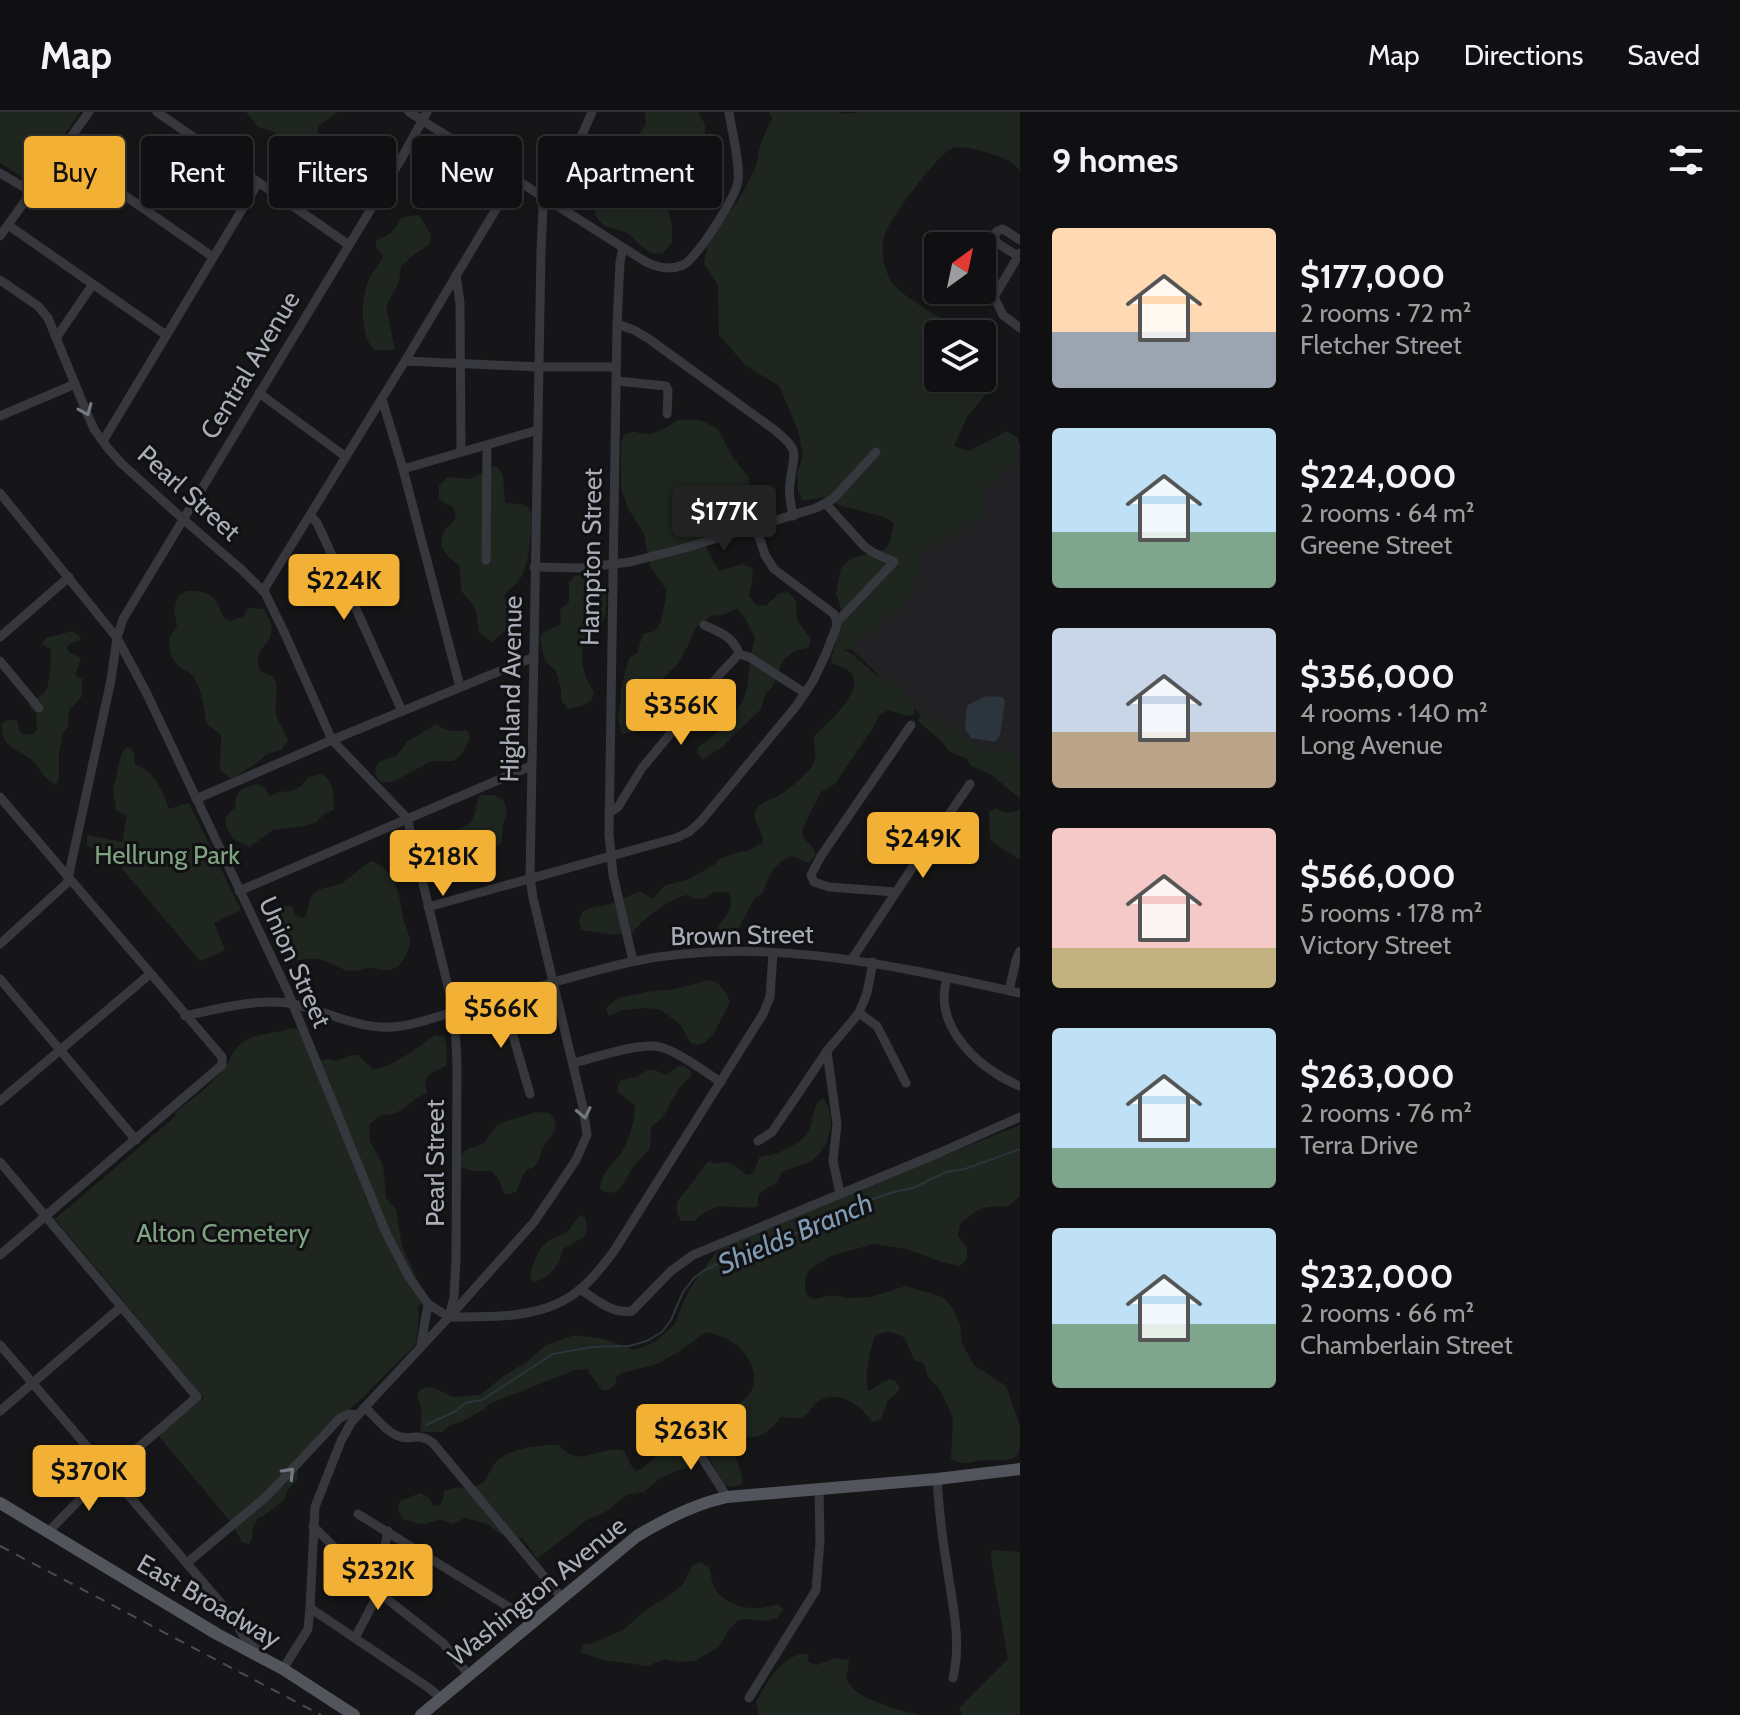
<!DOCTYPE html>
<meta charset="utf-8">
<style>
body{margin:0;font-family:Cabin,sans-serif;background:#19191b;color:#f1f3f6;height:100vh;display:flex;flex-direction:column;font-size:30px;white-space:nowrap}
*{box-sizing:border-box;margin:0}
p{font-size:26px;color:#9c9d9f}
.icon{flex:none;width:44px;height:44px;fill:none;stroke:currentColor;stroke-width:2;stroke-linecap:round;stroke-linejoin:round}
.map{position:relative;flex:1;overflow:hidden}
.drawer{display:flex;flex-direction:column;background:#101012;width:720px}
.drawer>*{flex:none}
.hud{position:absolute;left:24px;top:24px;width:760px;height:72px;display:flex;gap:16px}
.needle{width:52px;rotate:33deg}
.buttons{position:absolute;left:924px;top:120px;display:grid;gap:16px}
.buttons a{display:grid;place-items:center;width:72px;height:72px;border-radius:8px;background:#101012;box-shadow:0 2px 6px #0004,0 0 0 2px #303032;font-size:40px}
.price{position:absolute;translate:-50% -68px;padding:0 18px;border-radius:8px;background:#f2b134;color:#111;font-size:26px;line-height:52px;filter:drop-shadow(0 2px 4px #0008)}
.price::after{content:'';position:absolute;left:50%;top:48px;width:24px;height:18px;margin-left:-12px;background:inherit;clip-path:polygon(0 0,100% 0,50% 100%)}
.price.on{background:#222;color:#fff}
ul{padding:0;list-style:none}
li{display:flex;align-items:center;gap:24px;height:200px;padding:0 32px}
li span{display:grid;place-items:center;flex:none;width:224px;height:160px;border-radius:8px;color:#555}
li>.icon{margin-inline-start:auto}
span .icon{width:96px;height:96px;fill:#fffc;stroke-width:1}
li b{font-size:34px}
h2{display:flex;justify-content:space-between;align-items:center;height:96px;padding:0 32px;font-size:34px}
.chip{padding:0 28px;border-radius:8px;background:#101012;box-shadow:0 2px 6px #0004,0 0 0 2px #303032;font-size:28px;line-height:72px}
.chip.on{background:#f2b134;color:#111}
header{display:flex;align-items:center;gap:48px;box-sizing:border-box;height:112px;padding:0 40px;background:#101012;border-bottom:2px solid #303032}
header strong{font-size:38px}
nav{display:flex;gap:44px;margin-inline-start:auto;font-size:28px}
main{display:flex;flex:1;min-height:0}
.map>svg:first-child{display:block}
.built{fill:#222225}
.green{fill:#1e261f}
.water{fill:#2c353c}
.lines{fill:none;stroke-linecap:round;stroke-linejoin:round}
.stream{stroke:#2c353c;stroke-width:2}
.minor{stroke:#37383d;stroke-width:9}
.major{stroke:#53555c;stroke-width:12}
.rail{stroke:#4a4c52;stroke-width:2;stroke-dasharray:10 8;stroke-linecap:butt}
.oneway{stroke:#757881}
.labels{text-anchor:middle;stroke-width:6;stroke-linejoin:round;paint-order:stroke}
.street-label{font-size:26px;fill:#a8adb8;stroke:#111113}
.park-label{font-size:26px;fill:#7fa381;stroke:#111113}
.water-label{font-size:28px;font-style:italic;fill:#7f9bb3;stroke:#111113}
</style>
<header>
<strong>Map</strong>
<nav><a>Map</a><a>Directions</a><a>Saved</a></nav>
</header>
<main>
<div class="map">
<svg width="1020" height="1603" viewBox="0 0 1020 1603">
<rect width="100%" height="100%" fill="#161618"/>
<!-- built -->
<polygon class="built" points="1020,330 1020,679 944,625 851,537 910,486 899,456 985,350"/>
<!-- green -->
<g class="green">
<polygon points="0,0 80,0 31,70 0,51"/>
<path d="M246,0H338L319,14L315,30C322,40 329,41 335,48C341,56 343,70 341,80L337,81L328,76L324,65L314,63L300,49L294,50L288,44L287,32L272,19L258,15Z"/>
<path d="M645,0H698C701,5 706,12 705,18C705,32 684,51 674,59L667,95L672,114V131L662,142L650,141L627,121L603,113L595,103L596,94C603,89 612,84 615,75C619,60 608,51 616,36C622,26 626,24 638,24L646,12Z"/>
<path d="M769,0H839L844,2L860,0H1020V59C1019,58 1012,51 1011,50C1002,44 963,32 953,36C939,40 890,107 885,122C880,138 883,155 891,169C899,183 950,212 966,222H938V266H982V233L989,240L993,259L986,282L967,305L954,334L969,339L1007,319L1018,326L1019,350L1000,362L984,381L986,402L957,421L923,438L910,486L851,537L844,538L852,542L876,563L892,566L899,572L914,592V602L907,604L889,598L880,602L873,616L835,672L821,680L808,705L802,719L803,725L814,737L816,743L809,751L792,744C773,752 769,763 763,781L755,786L738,817L726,824L716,820C722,802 736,803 729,780H715L705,786L695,787L687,783C672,786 643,806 633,820L615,823L581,818L579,808L583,799L594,795L610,792L640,779L652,787L666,773L687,768L714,753L721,746L740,740L748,739L763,730C763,719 752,708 755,700C758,691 769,688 776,685C787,679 810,661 814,650C817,643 814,632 814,624C825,613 868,577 850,560C846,556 837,554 832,551L831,545L834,539L841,496L836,482L841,456L852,446L884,438L889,433L894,411L882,404L841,394L823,385L803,389L798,379L797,361L803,343L798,318L779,274L745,253L719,223L718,173L704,151L708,132L742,82L756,54L760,33L772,6Z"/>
<path d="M419,103L431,123L430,132L415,142L401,154L399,170L386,194L395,238H374C359,223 360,180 372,162C376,155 380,153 383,145L376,135V129C380,126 385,125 389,122C405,110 390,105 419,103Z"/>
<path d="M678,308H700L718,317L732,344L749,366L748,381L735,386L711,390L692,404C702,422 707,442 720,459L742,452L752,456L753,464L749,484L756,493L766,494L778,482L788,480L796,489L797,508L811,527L808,536L796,538L783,548L773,574L765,583L761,597L722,635L703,647L697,641L698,635C713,626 740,599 745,583C750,564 749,545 755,526L745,506L737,497L722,503L711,504L696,515L689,532L677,553L661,568L654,582L640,601L633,620L622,622L618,608L621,589V576L629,546L637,541L643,522L655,519L661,510L667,479L650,454L644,422L629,398L621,377V331L625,322C635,318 636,321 646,322C657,322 669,314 678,308Z"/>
<path d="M496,354L503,363L505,391L523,392L531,398C532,417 530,455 518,470C513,475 508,478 504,484L507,491L520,494L523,502L520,515L502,521L492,530L479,521L476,499L471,490L461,479L460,455L448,444L441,434C442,430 442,426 443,422C448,410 461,410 453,395L444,391L439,387V373L448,365L470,367Z"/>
<path d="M585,462L599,464C608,480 610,504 597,518C595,521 590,523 588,526C576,542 584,566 594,580L592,588L582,594L568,597L561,588V577L556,559L545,549L540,527L544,520L561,512L560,497L569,490V470L575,464Z"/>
<path d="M187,479C209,478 217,485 223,505L231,509L244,504L248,496L264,497C287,535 248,530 260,559L274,565C280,579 273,591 277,605C279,614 286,619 288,629L281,638L267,642L257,651L231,667L220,658L221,623L206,611C206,599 200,571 191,562C190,561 180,555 180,555C170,548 169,537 169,526L177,514L174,499L178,484Z"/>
<path d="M72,519L79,523L81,528L69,532L67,536L69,540L81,546L75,563L82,567V584L69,599L68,614L63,621L59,643V666L57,673C46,670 41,659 34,650C21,637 0,638 2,611L9,608H17L20,620L26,623L33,622L37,618L36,601L32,598L29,593C34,588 41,584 45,580C50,575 51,547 51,538L42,532L46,526Z"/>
<polygon points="924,601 932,603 949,618 960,621 989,639 1010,640 1017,644 1020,653 1020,687 992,663 971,654 967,647 949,639 942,630 918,609 919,605"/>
<path d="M436,612C445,618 454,621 465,618L468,619L470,627L461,643L453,649H432L392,670H380L375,662L376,654L379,650L397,643L407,630Z"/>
<path d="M126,635L131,636L134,641L135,652C156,662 160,674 168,694V697L189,691L241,798L214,811L225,838L200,849L119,753L115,746L87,734V723L122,730L127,704L116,698L113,678L121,643Z"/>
<path d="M322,662C335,672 333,683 334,698L324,702L317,710L305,714L273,718L249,735L233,727L226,715V705L235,695L236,684L242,677L257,672L266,677L270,684L278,680L292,679L301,674L309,665Z"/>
<path d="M480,683H494L504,689L507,702L503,712L502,730C488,745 467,746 449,753C443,749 439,745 439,737C439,717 462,720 472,708C477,701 475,692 480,683Z"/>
<polygon points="996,696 1006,701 1018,699 1020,696 1020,748 990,728 989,700"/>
<path d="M373,749C396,761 398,777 402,801C403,810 410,821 410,830C409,841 400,858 388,858C382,859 376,856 370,856C362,857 353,861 345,858C336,854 327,848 316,847C309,846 299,849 291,849C285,841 277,833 272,823C264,806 274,792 292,794L295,802L302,806L305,805C308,799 309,786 313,782C319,775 333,775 342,771C354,764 361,754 373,749Z"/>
<path d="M709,868C719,869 727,881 730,890L713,923L705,930L698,933L691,931L680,912L661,898L647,896L623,898L609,904L606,897L611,891L619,886L647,880L674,877Z"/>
<path d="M293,916L298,917L313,952L327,947L336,949L351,943H358L373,957C397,954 415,936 435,923L444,924C448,933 447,944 446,954L429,962L425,970L427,981C416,985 409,993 399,999C386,1006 384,998 369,1013L370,1029L383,1053L386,1086L396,1097L402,1134L419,1172L421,1193L417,1195L419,1203L416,1232L366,1282L296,1346L298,1364L297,1368L287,1379L284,1388L264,1404L258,1406L253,1416L252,1427L249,1432L242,1430L230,1409L158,1323L204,1286L55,1107L176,1004L175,1001C190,988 209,975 222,959C231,949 232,937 244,929C259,920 277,922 293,916Z"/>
<path d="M678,954H684L691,959V964L679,976L663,1005L651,1015C650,1021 651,1029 650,1035C647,1042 642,1045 637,1050C626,1061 622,1091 600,1077C601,1059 615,1052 623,1038C630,1025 635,1008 635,993L618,980V972L621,968L636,965L648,958H655L666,963Z"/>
<path d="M823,986C838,1006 831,1035 811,1049C801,1055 791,1055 781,1061L778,1069L759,1082L757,1095C729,1098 718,1086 694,1109H681C669,1090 684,1083 693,1070C699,1063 702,1055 709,1049L717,1052C730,1046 736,1056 747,1063L754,1061L759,1046C762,1044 767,1044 771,1043C781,1041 797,1032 804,1025C815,1015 810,994 823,986Z"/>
<path d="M535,1000L550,1001C563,1019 550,1021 543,1036C540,1042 540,1049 535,1054C527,1060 530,1053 524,1062C521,1067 519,1074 516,1080L505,1083L498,1066L491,1059H472L459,1054L462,1041L470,1036L483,1032L498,1012Z"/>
<path d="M1020,1013V1084L1007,1095C982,1093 979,1096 960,1112L958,1124L967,1136V1147L960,1154L945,1151L906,1137L874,1132L831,1144L817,1153L809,1158L805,1167V1179L809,1185L815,1187L832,1183L848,1186L870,1185L906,1174L943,1185L951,1194L960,1213L962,1231L974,1253L1006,1274L1020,1314V1335L1018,1343C1007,1351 997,1348 985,1348C969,1349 968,1355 951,1347L953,1306L940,1278L928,1265L924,1252L914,1248L905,1226C893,1220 886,1217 874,1225C870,1241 864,1263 868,1279C879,1276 891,1257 900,1276L897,1281L888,1288L881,1307L873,1310C862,1295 838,1276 819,1289C812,1294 809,1303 800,1306C795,1307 786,1305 781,1305C774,1314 765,1324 753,1325C743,1326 741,1324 733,1330C734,1347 741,1355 743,1371L735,1375L725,1373L722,1369L696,1323V1311L699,1307C726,1301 766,1287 751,1252C747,1244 742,1237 735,1232C728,1226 716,1223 706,1220L675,1242L657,1252L621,1261L617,1264L615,1273L608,1278H602L587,1257L575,1258L489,1292L483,1298L461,1310L450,1313L442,1320H422L420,1317L422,1301L417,1282L422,1277L427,1275L437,1277L452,1285L480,1283L501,1266L528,1249L546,1233L575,1223L604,1227L634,1238L655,1230L675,1212L684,1188L695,1169L717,1139L774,1112Z"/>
<path d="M581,1103L585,1105L587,1118L584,1125L563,1137C559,1154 551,1164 535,1170L530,1167C532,1152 538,1135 551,1127C557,1124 564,1123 569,1118C573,1113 576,1107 581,1103Z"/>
<path d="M684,1329L690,1332L695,1347L687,1355L660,1366L644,1380L627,1383L618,1389L607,1399L588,1407L537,1447L523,1427L501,1422L487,1412L465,1406L452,1412L440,1407C419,1415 423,1412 402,1407L398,1397L400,1389L420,1381L429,1386L433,1393L439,1394L443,1388L444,1379C455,1373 468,1378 480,1372C488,1368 489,1358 494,1352C505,1337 539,1332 558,1333C561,1335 564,1339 568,1341C584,1352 606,1332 624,1339L632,1355L636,1359L643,1356L658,1342Z"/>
<polygon points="991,1438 1020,1440 1020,1603 962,1603 959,1596 1008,1547 992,1454"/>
<path d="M699,1450L709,1455C711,1463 712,1474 717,1480C732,1498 758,1499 778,1492L783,1497L777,1506L764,1509L749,1507L739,1508L729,1517L719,1535L695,1549L680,1550L664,1547L648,1554L603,1548L580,1540L583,1532H591L623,1518L647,1497L670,1483L684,1471L692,1454Z"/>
<path d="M800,1542H809L808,1550L817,1553L835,1546L849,1548C849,1553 846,1562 847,1567C852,1587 901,1598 919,1603H759L756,1590C769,1568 776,1551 800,1542Z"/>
</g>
<!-- water -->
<polygon class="water" points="987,584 1002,585 1005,588 1000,624 995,630 971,626 965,617 967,594 971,591"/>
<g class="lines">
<!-- stream -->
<polyline class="stream" points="426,1313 456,1299 465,1291 482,1288 553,1242 592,1235 629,1234 647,1229 662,1220 671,1208 683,1180 693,1167 703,1159 730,1146 748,1142 790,1123 818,1114 851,1094 894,1080 913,1076 946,1060 965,1057 1020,1037"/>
<!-- minor -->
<g class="minor">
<polyline points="157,0 349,133"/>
<path d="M409,0L646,150C658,156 671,158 683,153C697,146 736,85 738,69C740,49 732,21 729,0"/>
<polyline points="61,39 213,145"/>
<polyline points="0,61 32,80"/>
<polyline points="552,92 592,0"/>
<polyline points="8,113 166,223"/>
<polyline points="0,124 89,0"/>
<polyline points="623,136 620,150 617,212 609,722 613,763 633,849"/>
<polyline points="1020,141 994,185 1003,203 1020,216"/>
<polyline points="1018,144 997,131 994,124 997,119 1003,117 1020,128"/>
<polyline points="456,163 460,191 461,339"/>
<polyline points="0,168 38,194 48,206 86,299 94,317 106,334 121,351 183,407 243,459 265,481 285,522 332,628 407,706 452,891 455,911 457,952 456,1149 454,1185 449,1205 365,1295 351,1311 341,1329 315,1395 310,1496 308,1517 283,1557 280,1555"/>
<path d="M617,212L634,218L649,227L772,316C801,339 794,338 790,371C788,382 791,393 793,404"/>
<polyline points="56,226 93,172"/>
<polyline points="405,249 539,255 616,255"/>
<polyline points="616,269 666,274 668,279 667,302"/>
<polyline points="259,281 346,345"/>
<polyline points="382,287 403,357 460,575"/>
<polyline points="0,304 75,272"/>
<polyline points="103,329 258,71"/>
<polyline points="403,357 538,318"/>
<polyline points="0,381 117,526 146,580 287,878 386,1121 409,1165 428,1192 421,1233"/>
<polyline points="826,392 864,434 872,440 894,450 837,510"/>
<polyline points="310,403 317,411 325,428 402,599"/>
<polyline points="756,415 765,443 774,457 834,502 837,510"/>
<polyline points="486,448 487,333"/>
<polyline points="534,455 581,456 630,450 685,436 816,396 833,387 876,340"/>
<polyline points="263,479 405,249 514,67"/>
<path d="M704,513C719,520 734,525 739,542L749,545L805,581"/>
<polyline points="0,525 69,465"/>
<polyline points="0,549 39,596"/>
<polyline points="0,685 222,945 222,953 202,970 0,1143"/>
<polyline points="196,687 332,628 534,545"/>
<polyline points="609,701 618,695 642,656 720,562 739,542"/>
<polyline points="239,779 531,654"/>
<polyline points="895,780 829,775 814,770 811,763 821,744 911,613"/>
<polyline points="428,795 676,726 689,720 701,709 797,593 813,569 825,544 836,516 837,510"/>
<polyline points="0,832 67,771 111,568 117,526 123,507 400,49 427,0"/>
<polyline points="852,847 918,747 970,672"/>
<path d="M947,866C932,915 980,958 1020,974"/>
<polyline points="0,867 136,1028"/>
<polyline points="1009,879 1016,848 1020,839"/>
<polyline points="502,886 530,982"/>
<polyline points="859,901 877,914 906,971"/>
<path d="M185,904C217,897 262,885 293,892C327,899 357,917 392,915C418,913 444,902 469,895C523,880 576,862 631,850C758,822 896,854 1020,881"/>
<polyline points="827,939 837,1012 833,1049 840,1081"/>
<path d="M573,951C594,946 640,930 660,935C679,940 703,959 721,970"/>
<polyline points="0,989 150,862"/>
<polyline points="758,1029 772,1020 827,939 859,901 867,881 873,850"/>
<polyline points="0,1050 197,1285 88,1379 48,1420"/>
<path d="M580,1177C596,1187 612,1203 632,1199L671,1159L693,1143L939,1041L1020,1005"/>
<polyline points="428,1192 449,1205"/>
<polyline points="451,1203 534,1110 576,1048 587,1023 583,995 533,786 530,766 541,139 543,96 547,88"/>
<path d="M449,1205C489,1205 537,1207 571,1184C588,1173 602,1155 614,1139L763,902L770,885L773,841"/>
<polyline points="0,1233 231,1503 247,1530 262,1541"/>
<path d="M365,1295C375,1305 387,1321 401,1325C414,1328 419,1320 433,1331L562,1486"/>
<polyline points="0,1299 121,1195"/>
<polyline points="683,1316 727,1385"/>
<path d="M937,1367C939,1396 942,1426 947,1454C952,1491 962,1529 953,1566"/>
<polyline points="358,1402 533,1510"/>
<polyline points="313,1414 339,1440 373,1468 387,1487 443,1531 469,1563"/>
<polyline points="187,1451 268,1383 340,1306 348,1302 357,1303"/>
<polyline points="310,1496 429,1576 441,1586"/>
<polyline points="355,1526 377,1484 377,1473 388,1419"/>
<polyline points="749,1586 816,1478 820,1429 819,1378"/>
</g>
<!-- major -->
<g class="major">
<polyline points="0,1391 217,1522 283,1557 354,1603"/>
<path d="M421,1603L637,1424C665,1407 695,1392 727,1385L937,1367L1020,1357"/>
</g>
<!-- rail -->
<polyline class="rail" points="0,1434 321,1603"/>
</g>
<!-- one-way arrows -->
<defs><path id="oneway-chevron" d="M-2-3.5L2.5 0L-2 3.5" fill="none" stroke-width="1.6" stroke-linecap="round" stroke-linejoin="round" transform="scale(2)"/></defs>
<g class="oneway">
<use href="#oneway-chevron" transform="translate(86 298) rotate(67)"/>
<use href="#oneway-chevron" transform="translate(584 1001) rotate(78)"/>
<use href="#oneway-chevron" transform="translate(289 1361) rotate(-46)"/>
</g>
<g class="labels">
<!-- street labels -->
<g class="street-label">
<text transform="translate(250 253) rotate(-59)" y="9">Central Avenue</text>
<text transform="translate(189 381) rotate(42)" y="9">Pearl Street</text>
<text transform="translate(591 445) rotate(-89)" y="9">Hampton Street</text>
<text transform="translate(511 577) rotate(-89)" y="9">Highland Avenue</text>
<text transform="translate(742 823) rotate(-1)" y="9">Brown Street</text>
<text transform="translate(295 850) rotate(66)" y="9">Union Street</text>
<text transform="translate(435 1051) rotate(-90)" y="9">Pearl Street</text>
<text transform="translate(537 1479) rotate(-39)" y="9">Washington Avenue</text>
<text transform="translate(209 1489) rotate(30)" y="9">East Broadway</text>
</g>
<!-- park labels -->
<g class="park-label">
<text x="167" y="752">Hellrung Park</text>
<text x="223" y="1130">Alton Cemetery</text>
</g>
<!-- water labels -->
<g class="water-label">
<text transform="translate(795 1121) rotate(-23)" y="10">Shields Branch</text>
</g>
</g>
</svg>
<div class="buttons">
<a><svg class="needle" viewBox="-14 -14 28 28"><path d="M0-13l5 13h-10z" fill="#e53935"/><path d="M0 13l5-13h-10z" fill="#9c9d9f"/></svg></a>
<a><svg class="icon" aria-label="layers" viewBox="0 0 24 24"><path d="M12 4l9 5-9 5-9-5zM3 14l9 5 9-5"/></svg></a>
</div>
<b class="price on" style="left:724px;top:441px">$177K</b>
<b class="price" style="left:344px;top:510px">$224K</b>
<b class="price" style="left:681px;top:635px">$356K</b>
<b class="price" style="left:923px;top:768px">$249K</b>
<b class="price" style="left:443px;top:786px">$218K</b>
<b class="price" style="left:501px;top:938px">$566K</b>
<b class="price" style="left:691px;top:1360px">$263K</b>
<b class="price" style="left:89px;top:1401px">$370K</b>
<b class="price" style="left:378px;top:1500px">$232K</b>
<div class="hud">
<a class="chip on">Buy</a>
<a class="chip">Rent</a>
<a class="chip">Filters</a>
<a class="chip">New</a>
<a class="chip">Apartment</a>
</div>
</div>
<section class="drawer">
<h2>9 homes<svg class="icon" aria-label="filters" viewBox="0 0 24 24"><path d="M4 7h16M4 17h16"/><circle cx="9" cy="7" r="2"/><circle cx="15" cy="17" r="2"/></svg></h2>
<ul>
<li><span style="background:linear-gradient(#ffd9b3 65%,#9aa5b1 0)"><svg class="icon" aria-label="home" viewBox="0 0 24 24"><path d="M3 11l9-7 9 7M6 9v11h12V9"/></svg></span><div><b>$177,000</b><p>2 rooms · 72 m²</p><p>Fletcher Street</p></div></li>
<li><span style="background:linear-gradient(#bfe0f5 65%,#7fa58c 0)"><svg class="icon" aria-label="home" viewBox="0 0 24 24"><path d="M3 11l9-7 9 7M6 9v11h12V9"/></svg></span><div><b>$224,000</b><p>2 rooms · 64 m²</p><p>Greene Street</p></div></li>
<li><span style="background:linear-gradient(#c9d6e8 65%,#b9a48a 0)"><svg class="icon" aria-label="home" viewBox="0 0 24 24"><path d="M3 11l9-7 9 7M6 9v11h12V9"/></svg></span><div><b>$356,000</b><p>4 rooms · 140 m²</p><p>Long Avenue</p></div></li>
<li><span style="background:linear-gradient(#f6c9c9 75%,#c2b280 0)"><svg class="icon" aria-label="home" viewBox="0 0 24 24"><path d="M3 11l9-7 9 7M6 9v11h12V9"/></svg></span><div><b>$566,000</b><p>5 rooms · 178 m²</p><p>Victory Street</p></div></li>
<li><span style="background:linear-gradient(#bfe0f5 75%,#7fa58c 0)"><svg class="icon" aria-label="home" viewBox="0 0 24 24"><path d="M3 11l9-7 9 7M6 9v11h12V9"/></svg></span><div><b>$263,000</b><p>2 rooms · 76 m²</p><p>Terra Drive</p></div></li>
<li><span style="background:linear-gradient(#bfe0f5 60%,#7fa58c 0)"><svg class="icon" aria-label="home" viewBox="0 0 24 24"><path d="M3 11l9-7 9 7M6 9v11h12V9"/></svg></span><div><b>$232,000</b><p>2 rooms · 66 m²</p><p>Chamberlain Street</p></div></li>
</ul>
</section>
</main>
